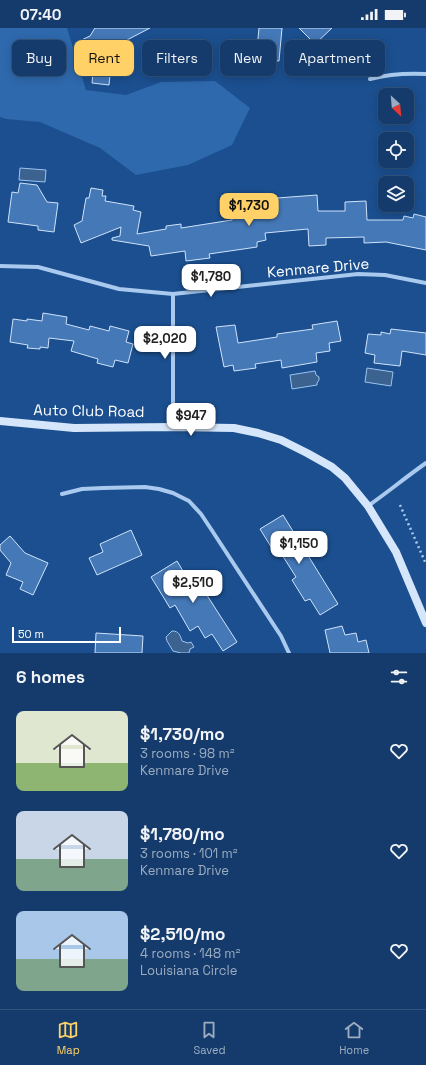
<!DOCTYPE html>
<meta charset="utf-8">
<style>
body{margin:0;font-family:"Space Grotesk",sans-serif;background:#1d4271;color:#f1f3f6;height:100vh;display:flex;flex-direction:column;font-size:15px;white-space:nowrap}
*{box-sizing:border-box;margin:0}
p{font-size:13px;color:#9dadc1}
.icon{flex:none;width:22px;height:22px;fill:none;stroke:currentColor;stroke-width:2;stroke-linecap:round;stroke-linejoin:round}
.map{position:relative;height:625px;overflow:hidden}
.details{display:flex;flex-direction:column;background:#143b6b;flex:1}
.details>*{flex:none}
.hud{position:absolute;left:12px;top:12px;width:402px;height:36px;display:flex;gap:8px}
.needle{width:26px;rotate:154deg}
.buttons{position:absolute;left:378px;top:60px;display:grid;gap:8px}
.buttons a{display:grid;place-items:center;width:36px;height:36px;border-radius:8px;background:#143b6b;box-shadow:0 2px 10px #0003,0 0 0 1px #33557e;font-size:20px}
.scale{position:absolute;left:12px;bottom:10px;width:109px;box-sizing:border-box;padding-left:4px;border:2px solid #fff;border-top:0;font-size:11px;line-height:14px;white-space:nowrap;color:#fff;-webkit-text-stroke:3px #1b4f8f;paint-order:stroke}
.price{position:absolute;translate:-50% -34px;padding:0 9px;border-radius:8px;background:#fff;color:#222;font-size:13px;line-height:26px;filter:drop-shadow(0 1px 2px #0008)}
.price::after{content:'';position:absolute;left:50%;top:24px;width:12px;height:9px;margin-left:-6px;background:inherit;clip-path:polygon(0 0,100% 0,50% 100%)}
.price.on{background:#ffd166;color:#111}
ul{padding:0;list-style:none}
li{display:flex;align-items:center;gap:12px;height:100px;padding:0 16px}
li span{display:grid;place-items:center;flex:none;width:112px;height:80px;border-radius:8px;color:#555}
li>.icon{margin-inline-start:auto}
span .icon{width:48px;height:48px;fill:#fffc;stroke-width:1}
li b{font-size:17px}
h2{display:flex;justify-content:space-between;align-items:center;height:48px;padding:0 16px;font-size:17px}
.pill{padding:0 14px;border-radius:8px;background:#143b6b;box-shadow:0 2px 10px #0003,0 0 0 1px #33557e;font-size:14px;line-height:36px}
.pill.on{background:#ffd166;color:#111}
.status{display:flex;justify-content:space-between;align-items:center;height:28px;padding:0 20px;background:#143b6b;direction:ltr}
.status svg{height:11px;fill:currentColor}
.tabs{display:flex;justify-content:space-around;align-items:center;height:56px;border-top:1px solid #33557e;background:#143b6b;font-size:11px;color:#9dadc1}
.tabs a{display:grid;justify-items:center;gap:2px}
.tabs .on{color:#ffd166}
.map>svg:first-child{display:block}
.green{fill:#2e69ad}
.water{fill:#3c6290;stroke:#9cc4f0}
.building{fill:#4478b7;stroke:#cfe3fa}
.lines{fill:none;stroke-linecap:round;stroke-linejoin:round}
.path{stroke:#a9c9ee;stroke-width:2.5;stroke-dasharray:2 3;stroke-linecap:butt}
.street{stroke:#a9c9ee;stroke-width:4}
.secondary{stroke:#d6e6fa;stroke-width:8}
.labels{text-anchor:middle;stroke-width:3;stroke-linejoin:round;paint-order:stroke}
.street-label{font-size:15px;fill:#fff;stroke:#1b4f8f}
</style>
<div class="status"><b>07:40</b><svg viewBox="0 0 49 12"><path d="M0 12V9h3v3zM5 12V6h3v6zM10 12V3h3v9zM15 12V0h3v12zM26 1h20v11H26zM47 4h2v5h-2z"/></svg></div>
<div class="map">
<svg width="426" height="625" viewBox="0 0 426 625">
<rect width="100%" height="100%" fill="#1b4f8f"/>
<!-- green -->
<polygon class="green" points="0,0 67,0 86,62 126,67 161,54 215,53 250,80 232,117 188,137 136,147 100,120 40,94 6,91 0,89"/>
<!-- water -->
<g class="water">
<polygon points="20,140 46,142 45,154 19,152"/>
<polygon points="367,340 393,344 391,358 365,354"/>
<polygon points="315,343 316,347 319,349 319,352 317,355 317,357 292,361 290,347"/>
<path d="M172,603C179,603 180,607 182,613L188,615L191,614L194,619L190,621L189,625H181L173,623L167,613L166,609Z"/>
</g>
<!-- building -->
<g class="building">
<polygon points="95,0 150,0 127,12 130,19 112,27 109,57 92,55 95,21 81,27 75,15 90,8"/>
<polygon points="259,0 282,0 279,33 256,31"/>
<polygon points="299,0 332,0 315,16"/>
<polygon points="20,155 37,157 47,174 58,175 54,204 38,202 38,198 8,194 12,164 18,165"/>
<polygon points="91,160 103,162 102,168 106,168 105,173 134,178 133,182 141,184 137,206 166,201 166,198 181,196 181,200 232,192 232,188 236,188 235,179 238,176 244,175 254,188 274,185 274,181 278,181 277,170 317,167 318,183 345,183 345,174 366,173 367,192 403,192 404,188 413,190 414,186 426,189 426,222 386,214 364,215 364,209 326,210 326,217 309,218 308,201 265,205 266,212 257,214 257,219 209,226 210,230 186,233 185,223 151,228 149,218 112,212 112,210 120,208 121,199 81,215 74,197 82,193 86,170 89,170"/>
<polygon points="43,285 67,289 66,296 89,302 90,298 109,303 110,298 129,303 126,314 133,316 128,335 115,332 113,339 97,335 98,331 71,323 74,313 49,310 48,320 40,319 40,321 27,320 28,317 10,314 13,291 27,293 27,291 42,293"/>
<polygon points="337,293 341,313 329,315 330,323 316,325 317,334 282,340 281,332 255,336 256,340 234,343 233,337 224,339 216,299 235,297 238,315 277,309 277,306 313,301 312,297"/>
<polygon points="391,301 426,305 426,327 402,323 400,338 374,335 375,327 365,325 368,306 381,307 381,304 390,306"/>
<polygon points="283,487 338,576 320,587 310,571 305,573 292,552 296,549 277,519 273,522 260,501"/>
<polygon points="131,502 142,527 97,547 89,530 103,524 100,516"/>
<polygon points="10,508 25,525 48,535 33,567 20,561 23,554 6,547 11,535 0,522 0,517"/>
<polygon points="177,533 186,548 192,544 237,614 223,623 212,606 205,610 198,598 190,603 175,577 170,580 151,549"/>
<polygon points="342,598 345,607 356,605 358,614 366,612 369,625 330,625 325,602"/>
<polygon points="96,605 143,608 142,625 95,625"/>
</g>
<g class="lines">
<!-- path -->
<polyline class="path" points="400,477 426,536"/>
<!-- street -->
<g class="street">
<path d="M370,51C389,46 406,45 426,46"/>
<polyline points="0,238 38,239 119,261 173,266 358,246 385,247 426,255"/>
<polyline points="173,266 173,399"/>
<polyline points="62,466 82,461 103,460 145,459 159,461 173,465 189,473 201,486 211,501 281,608 289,625"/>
<path d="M368,478C388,464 406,449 426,435"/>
</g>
<!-- secondary -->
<polyline class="secondary" points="0,393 74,400 173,399 234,400 258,405 281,412 307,425 332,439 345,450 368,478 396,524 426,595"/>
</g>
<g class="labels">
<!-- street labels -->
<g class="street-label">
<text transform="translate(318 240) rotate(-5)" y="5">Kenmare Drive</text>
<text transform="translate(89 383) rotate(1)" y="5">Auto Club Road</text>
</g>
</g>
</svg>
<div class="buttons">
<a><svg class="needle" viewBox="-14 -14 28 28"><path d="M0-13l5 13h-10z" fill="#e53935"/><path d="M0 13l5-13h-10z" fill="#9dadc1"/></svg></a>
<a><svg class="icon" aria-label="locate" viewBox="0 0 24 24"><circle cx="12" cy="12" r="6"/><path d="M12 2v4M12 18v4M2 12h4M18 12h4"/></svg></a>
<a><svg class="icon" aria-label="layers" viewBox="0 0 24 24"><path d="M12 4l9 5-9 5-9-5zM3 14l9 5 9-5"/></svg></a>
</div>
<div class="scale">50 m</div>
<b class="price on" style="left:249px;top:199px">$1,730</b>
<b class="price" style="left:211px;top:270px">$1,780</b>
<b class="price" style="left:165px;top:332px">$2,020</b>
<b class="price" style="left:191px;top:409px">$947</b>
<b class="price" style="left:299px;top:537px">$1,150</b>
<b class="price" style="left:193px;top:576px">$2,510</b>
<div class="hud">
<a class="pill">Buy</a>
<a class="pill on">Rent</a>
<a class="pill">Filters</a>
<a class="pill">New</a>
<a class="pill">Apartment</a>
</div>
</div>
<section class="details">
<h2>6 homes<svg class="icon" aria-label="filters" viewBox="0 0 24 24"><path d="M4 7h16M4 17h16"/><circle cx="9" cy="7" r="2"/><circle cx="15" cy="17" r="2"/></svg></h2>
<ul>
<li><span style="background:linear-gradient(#dfe7d0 65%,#8fb573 0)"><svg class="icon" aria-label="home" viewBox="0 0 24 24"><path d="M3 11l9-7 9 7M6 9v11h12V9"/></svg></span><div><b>$1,730/mo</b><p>3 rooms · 98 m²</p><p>Kenmare Drive</p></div><svg class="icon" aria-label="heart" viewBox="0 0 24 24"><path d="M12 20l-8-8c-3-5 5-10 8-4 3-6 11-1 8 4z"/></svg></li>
<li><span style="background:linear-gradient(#c9d6e8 60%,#7fa58c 0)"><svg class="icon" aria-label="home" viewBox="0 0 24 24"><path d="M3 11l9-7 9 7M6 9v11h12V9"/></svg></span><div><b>$1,780/mo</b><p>3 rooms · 101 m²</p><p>Kenmare Drive</p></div><svg class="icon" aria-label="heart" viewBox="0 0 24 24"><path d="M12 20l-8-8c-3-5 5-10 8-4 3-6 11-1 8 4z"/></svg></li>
<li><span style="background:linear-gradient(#a9c7e8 60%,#7fa58c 0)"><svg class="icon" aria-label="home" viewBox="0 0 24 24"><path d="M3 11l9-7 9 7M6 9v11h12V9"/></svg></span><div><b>$2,510/mo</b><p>4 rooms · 148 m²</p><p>Louisiana Circle</p></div><svg class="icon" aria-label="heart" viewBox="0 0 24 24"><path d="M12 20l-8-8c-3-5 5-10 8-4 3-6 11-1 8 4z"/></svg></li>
</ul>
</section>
<nav class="tabs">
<a class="on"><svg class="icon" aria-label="map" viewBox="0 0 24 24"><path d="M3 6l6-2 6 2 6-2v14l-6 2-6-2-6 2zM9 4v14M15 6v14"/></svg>Map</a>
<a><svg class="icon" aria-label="saved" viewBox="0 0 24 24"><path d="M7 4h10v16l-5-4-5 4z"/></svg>Saved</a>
<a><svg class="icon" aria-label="home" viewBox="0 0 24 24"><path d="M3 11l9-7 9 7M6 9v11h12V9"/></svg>Home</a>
</nav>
